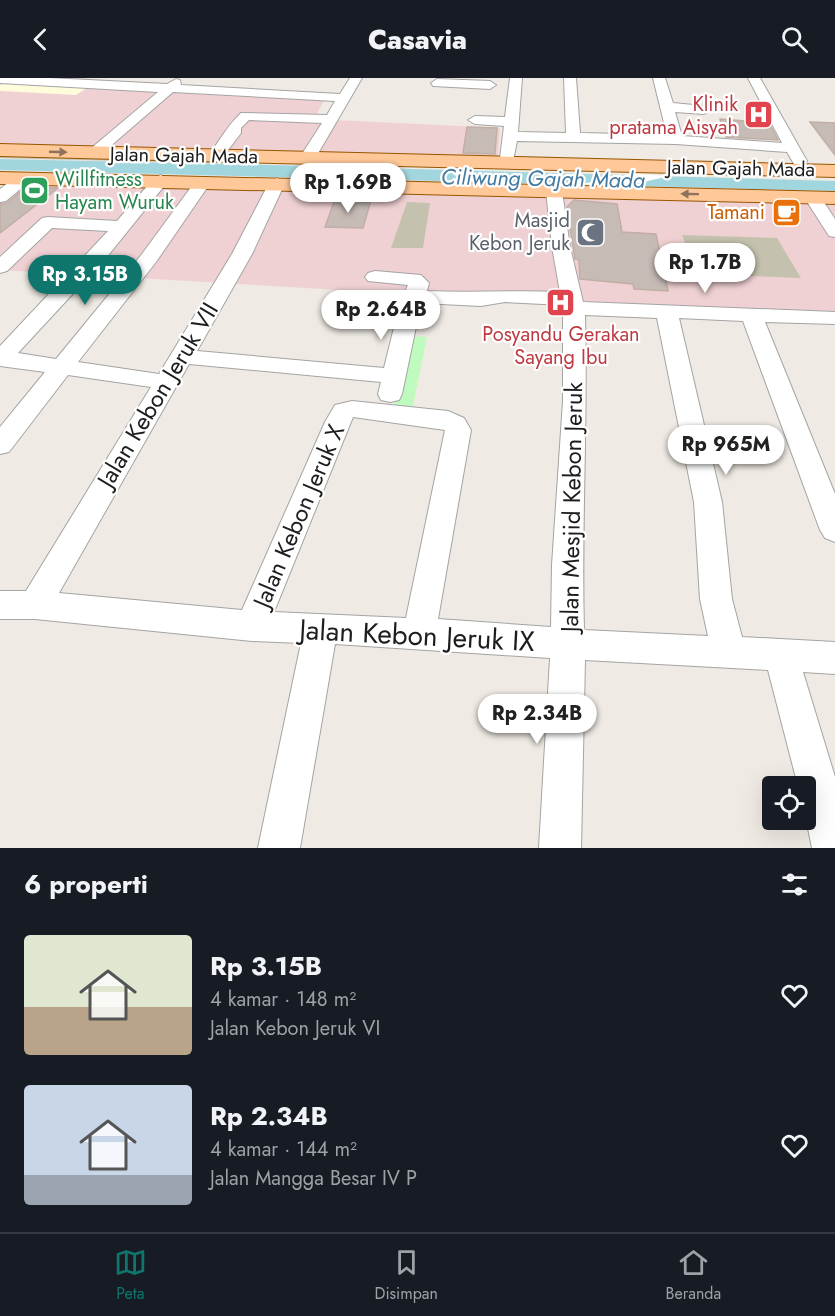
<!DOCTYPE html>
<html lang="id">
<meta charset="utf-8">
<style>
body{margin:0;font-family:Jost,sans-serif;background:#20242c;color:#f1f3f6;height:100vh;display:flex;flex-direction:column;font-size:22px;white-space:nowrap}
*{box-sizing:border-box;margin:0}
p{font-size:20px;color:#9ea1a6}
.icon{flex:none;width:33px;height:33px;fill:none;stroke:currentColor;stroke-width:2;stroke-linecap:round;stroke-linejoin:round}
.map{position:relative;height:770px;overflow:hidden}
.side{display:flex;flex-direction:column;background:#171b24;flex:1}
.side>*{flex:none}
.buttons{position:absolute;left:762px;top:698px;display:grid;gap:12px}
.buttons a{display:grid;place-items:center;width:54px;height:54px;border-radius:6px;background:#171b24;box-shadow:0 6px 24px #0002;font-size:30px}
.price{position:absolute;translate:-50% -51px;padding:0 14px;border-radius:21px;background:#fff;color:#222;font-size:20px;line-height:39px;filter:drop-shadow(0 2px 3px #0008)}
.price::after{content:'';position:absolute;left:50%;top:36px;width:18px;height:14px;margin-left:-9px;background:inherit;clip-path:polygon(0 0,100% 0,50% 100%)}
.price.active{background:#0f766e;color:#fff}
ul{padding:0;list-style:none}
li{display:flex;align-items:center;gap:18px;height:150px;padding:0 24px}
li span{display:grid;place-items:center;flex:none;width:168px;height:120px;border-radius:6px;color:#555}
li>.icon{margin-inline-start:auto}
span .icon{width:72px;height:72px;fill:#fffc;stroke-width:1}
li b{font-size:26px}
h2{display:flex;justify-content:space-between;align-items:center;height:72px;padding:0 24px;font-size:26px}
header{display:flex;justify-content:space-between;align-items:center;height:78px;padding:0 24px;background:#171b24;font-size:27px;font-weight:800}
.dock{display:flex;justify-content:space-around;align-items:center;height:84px;border-top:2px solid #363941;background:#171b24;font-size:16px;color:#9ea1a6}
.dock a{display:grid;justify-items:center;gap:3px}
.dock .active{color:#0f766e}
.map>svg:first-child{display:block}
.commercial{fill:#f0d1d3}
.education{fill:#fffcdc}
.construction{fill:#c4c1ae}
.park{fill:#bffbbe}
.water{fill:#a2d6de}
.pier{fill:#fff}
.building{fill:#c7bbb6;stroke:#c1aea5;stroke-width:1.5}
.lines{fill:none;stroke-linecap:round;stroke-linejoin:round}
.minor-casing{stroke:#a4a4a4;stroke-width:2}
.major-casing{stroke:#975600;stroke-width:2}
.minor{fill:#fff;fill-rule:evenodd}
.major{fill:#fec899;fill-rule:evenodd}
.oneway{fill:#8e725b}
.labels{text-anchor:middle;stroke-width:4.5;stroke-linejoin:round;paint-order:stroke}
.far-health-label{font-size:20px;fill:#be3a42;stroke:#fff;text-anchor:end}
.far-street-label{font-size:20px;fill:#1d1d1d;stroke:#fff}
.far-leisure-label{font-size:20px;fill:#27864d;stroke:#fff;text-anchor:start}
.far-food-label{font-size:20px;fill:#c56008;stroke:#fff;text-anchor:end}
.far-worship-label{font-size:20px;fill:#5b616d;stroke:#fff;text-anchor:end}
.far-water-label{font-size:22px;font-style:italic;fill:#427aa0;stroke:#fff}
.street-label{font-size:24px;fill:#1d1d1d;stroke:#fff}
.near-street-label{font-size:28px;fill:#1d1d1d;stroke:#fff}
</style>
<header><svg class="icon" aria-label="back" viewBox="0 0 24 24"><path d="M15 5l-7 7 7 7"/></svg>Casavia<svg class="icon" aria-label="search" viewBox="0 0 24 24"><circle cx="10" cy="10" r="6"/><path d="M15 15l6 6"/></svg></header>
<div class="map">
<svg width="835" height="770" viewBox="0 0 835 770">
<rect width="100%" height="100%" fill="#efeae3"/>
<!-- commercial -->
<g class="commercial">
<polygon points="0,0 87,0 78,7 156,14 88,72 0,69"/>
<polygon points="165,14 325,21 314,41 500,50 498,79 98,73"/>
<polygon points="18,100 835,127 835,241 0,192 0,114"/>
</g>
<!-- education -->
<polygon class="education" points="8,3 90,8 76,17 0,13 0,7"/>
<!-- construction -->
<g class="construction">
<polygon points="0,73 240,83 240,86 0,80"/>
<polygon points="407,124 430,125 423,170 391,170"/>
<polygon points="682,157 777,160 801,200 698,196"/>
</g>
<!-- park -->
<polygon class="park" points="409,258 427,259 412,332 393,331"/>
<!-- water -->
<polygon class="water" points="0,81 271,87 835,103 835,113 0,92"/>
<!-- pier -->
<polygon class="pier" points="632,96 670,98 616,110 581,106"/>
<!-- building -->
<g class="building">
<polygon points="720,41 769,45 778,62 726,59"/>
<polygon points="810,44 835,45 835,77"/>
<polygon points="467,49 497,50 495,76 463,75"/>
<polygon points="26,109 58,110 0,155 0,126 7,125"/>
<polygon points="335,121 371,122 363,150 325,149"/>
<polygon points="574,122 617,126 622,154 656,156 668,213 634,211 633,206 580,201 579,182 575,181 567,129"/>
</g>
<g class="lines">
<defs>
<g id="minor">
<path d="M0,0H49L167,6L176,1L180,2L181,7L340,16L350,0H362L316,79L308,84L300,79L322,45L249,42L241,50V55L222,80L217,82L209,77C220,62 228,47 241,35L327,37L335,23L173,14L99,78H89L86,75L89,72L158,14L0,5Z"/>
<polygon points="510,0 522,0 518,54 566,55 564,0 576,0 580,55 667,57 653,0 665,0 673,25 704,28 711,32 704,36 675,34 682,58 782,65 748,0 760,0 807,83 804,86 794,86 787,74 676,66 517,63 513,83 503,83 500,80 504,48 475,46 468,42 475,38 505,39"/>
<polygon points="437,1 490,3 496,7 490,11 433,8 431,5"/>
<polygon points="24,95 32,100 30,103 6,123 0,124 0,111 18,97"/>
<path d="M161,97L169,102L106,180L18,275L56,281L142,176L197,101L203,99L211,104L156,184L78,284L159,296L232,176L269,105L277,100L285,105L252,176L197,273L384,290L400,225L408,207L368,203L365,199L368,195L375,193L421,197L429,205L427,213C472,215 515,212 560,214L552,169L546,113L554,108L562,113L570,169L583,224L835,234V246L765,244L835,416V464L825,460L820,452L743,243L679,240L722,424L732,521L742,559L835,564V596L803,594L835,699V770H812L806,741V708H798L768,592L585,582L581,770H539L550,580L335,566L300,770H258L301,565L252,563L35,541H0V513H26L151,309L68,297L9,374L0,376V349L45,294L0,288V268L108,153L52,150L7,193L0,195V179L42,140L48,139L117,143L155,99ZM505,224L563,227V323L552,487L551,549L438,541L471,352L464,340L448,333L352,323L335,327L325,344L242,532L59,515L189,286L381,304L378,316L381,322L390,324L399,322L402,316L421,225L481,228ZM585,237L657,240L694,424L700,521L708,558L584,552C581,447 588,342 585,237ZM353,339L445,352L406,540L274,534Z"/>
<polygon points="812,114 818,115 835,141 835,159 829,158 804,119"/>
</g>
<g id="major">
<polygon points="0,66 835,87 835,99 0,78"/>
<polygon points="0,94 835,114 835,126 0,106"/>
</g>
</defs>
<!-- minor casing -->
<use href="#minor" class="minor-casing"/>
<!-- major casing -->
<use href="#major" class="major-casing"/>
<!-- minor -->
<use href="#minor" class="minor"/>
<!-- major -->
<use href="#major" class="major"/>
</g>
<!-- one-way arrows -->
<defs><path id="oneway-solid" d="M-6-.8H1V-3.2L6.5 0L1 3.2V.8H-6Z" transform="scale(1.5)"/></defs>
<g class="oneway">
<use href="#oneway-solid" transform="translate(58 74) rotate(2)"/>
<use href="#oneway-solid" transform="translate(690 116) rotate(-179)"/>
</g>
<!-- icons -->
<defs>
<symbol id="hospital-square" viewBox="-11 -11 22 22"><rect x="-9" y="-9" width="18" height="18" rx="4" fill="#e0444e" stroke="#fff"/><path d="M-5-5h3v3.5h4V-5h3V5h-3V1.5h-4V5h-3Z" fill="#fff"/></symbol>
<symbol id="stadium-square" viewBox="-11 -11 22 22"><rect x="-9" y="-9" width="18" height="18" rx="4" fill="#2e9e5b" stroke="#fff"/><path d="M0-5a6.5 5 0 1 0 0 10a6.5 5 0 1 0 0-10ZM-3.5-1.8h7v3.6h-7Z" fill="#fff"/></symbol>
<symbol id="cafe-square" viewBox="-11 -11 22 22"><rect x="-9" y="-9" width="18" height="18" rx="4" fill="#e8710a" stroke="#fff"/><path d="M-5.5-4.5H6V0H3Q3 3.5 0 3.5H-2.5Q-5.5 3.5-5.5 0ZM3-3.2v2h1.7v-2ZM-6 4.5H4V6H-6Z" fill="#fff"/></symbol>
<symbol id="mosque-square" viewBox="-11 -11 22 22"><rect x="-9" y="-9" width="18" height="18" rx="4" fill="#6b7280" stroke="#fff"/><path d="M3.5-4.9A6 6 0 1 0 3.5 4.9A5 5 0 1 1 3.5-4.9Z" fill="#fff"/></symbol>
</defs>
<g fill-rule="evenodd">
<use href="#hospital-square" x="742" y="20" width="33" height="33"/>
<use href="#stadium-square" x="18" y="96" width="33" height="33"/>
<use href="#cafe-square" x="770" y="118" width="33" height="33"/>
<use href="#mosque-square" x="574" y="138" width="33" height="33"/>
<use href="#hospital-square" x="544" y="208" width="33" height="33"/>
</g>
<g class="labels">
<!-- far-health labels -->
<g class="far-health-label">
<text x="738" y="33">Klinik<tspan x="738" dy="23">pratama Aisyah</tspan></text>
<text x="561" y="263" text-anchor="middle">Posyandu Gerakan<tspan x="561" dy="23">Sayang Ibu</tspan></text>
</g>
<!-- far-street labels -->
<g class="far-street-label">
<text transform="translate(184 77) rotate(1)" y="7">Jalan Gajah Mada</text>
<text transform="translate(741 90) rotate(1)" y="7">Jalan Gajah Mada</text>
</g>
<!-- far-leisure labels -->
<g class="far-leisure-label">
<text x="55" y="108">Willfitness<tspan x="55" dy="23">Hayam Wuruk</tspan></text>
</g>
<!-- far-food labels -->
<g class="far-food-label">
<text x="765" y="141">Tamani</text>
</g>
<!-- far-worship labels -->
<g class="far-worship-label">
<text x="570" y="149">Masjid<tspan x="570" dy="23">Kebon Jeruk</tspan></text>
</g>
<!-- far-water labels -->
<g class="far-water-label">
<text transform="translate(543 100) rotate(1)" y="8">Ciliwung Gajah Mada</text>
</g>
<!-- street labels -->
<g class="street-label">
<text transform="translate(158 317) rotate(-59)" y="8">Jalan Kebon Jeruk VII</text>
<text transform="translate(572 429) rotate(-89)" y="8">Jalan Mesjid Kebon Jeruk</text>
<text transform="translate(299 438) rotate(-67)" y="8">Jalan Kebon Jeruk X</text>
</g>
<!-- near-street labels -->
<g class="near-street-label">
<text transform="translate(417 557) rotate(3)" y="10">Jalan Kebon Jeruk IX</text>
</g>
</g>
</svg>
<div class="buttons">
<a><svg class="icon" aria-label="locate" viewBox="0 0 24 24"><circle cx="12" cy="12" r="6"/><path d="M12 2v4M12 18v4M2 12h4M18 12h4"/></svg></a>
</div>
<b class="price" style="left:348px;top:136px">Rp 1.69B</b>
<b class="price" style="left:705px;top:216px">Rp 1.7B</b>
<b class="price active" style="left:85px;top:228px">Rp 3.15B</b>
<b class="price" style="left:381px;top:263px">Rp 2.64B</b>
<b class="price" style="left:726px;top:398px">Rp 965M</b>
<b class="price" style="left:537px;top:667px">Rp 2.34B</b>
</div>
<section class="side">
<h2>6 properti<svg class="icon" aria-label="filters" viewBox="0 0 24 24"><path d="M4 7h16M4 17h16"/><circle cx="9" cy="7" r="2"/><circle cx="15" cy="17" r="2"/></svg></h2>
<ul>
<li><span style="background:linear-gradient(#dfe7d0 60%,#b9a48a 0)"><svg class="icon" aria-label="home" viewBox="0 0 24 24"><path d="M3 11l9-7 9 7M6 9v11h12V9"/></svg></span><div><b>Rp 3.15B</b><p>4 kamar · 148 m²</p><p>Jalan Kebon Jeruk VI</p></div><svg class="icon" aria-label="heart" viewBox="0 0 24 24"><path d="M12 20l-8-8c-3-5 5-10 8-4 3-6 11-1 8 4z"/></svg></li>
<li><span style="background:linear-gradient(#c9d6e8 75%,#9aa5b1 0)"><svg class="icon" aria-label="home" viewBox="0 0 24 24"><path d="M3 11l9-7 9 7M6 9v11h12V9"/></svg></span><div><b>Rp 2.34B</b><p>4 kamar · 144 m²</p><p>Jalan Mangga Besar IV P</p></div><svg class="icon" aria-label="heart" viewBox="0 0 24 24"><path d="M12 20l-8-8c-3-5 5-10 8-4 3-6 11-1 8 4z"/></svg></li>
</ul>
</section>
<nav class="dock">
<a class="active"><svg class="icon" aria-label="map" viewBox="0 0 24 24"><path d="M3 6l6-2 6 2 6-2v14l-6 2-6-2-6 2zM9 4v14M15 6v14"/></svg>Peta</a>
<a><svg class="icon" aria-label="saved" viewBox="0 0 24 24"><path d="M7 4h10v16l-5-4-5 4z"/></svg>Disimpan</a>
<a><svg class="icon" aria-label="home" viewBox="0 0 24 24"><path d="M3 11l9-7 9 7M6 9v11h12V9"/></svg>Beranda</a>
</nav>
